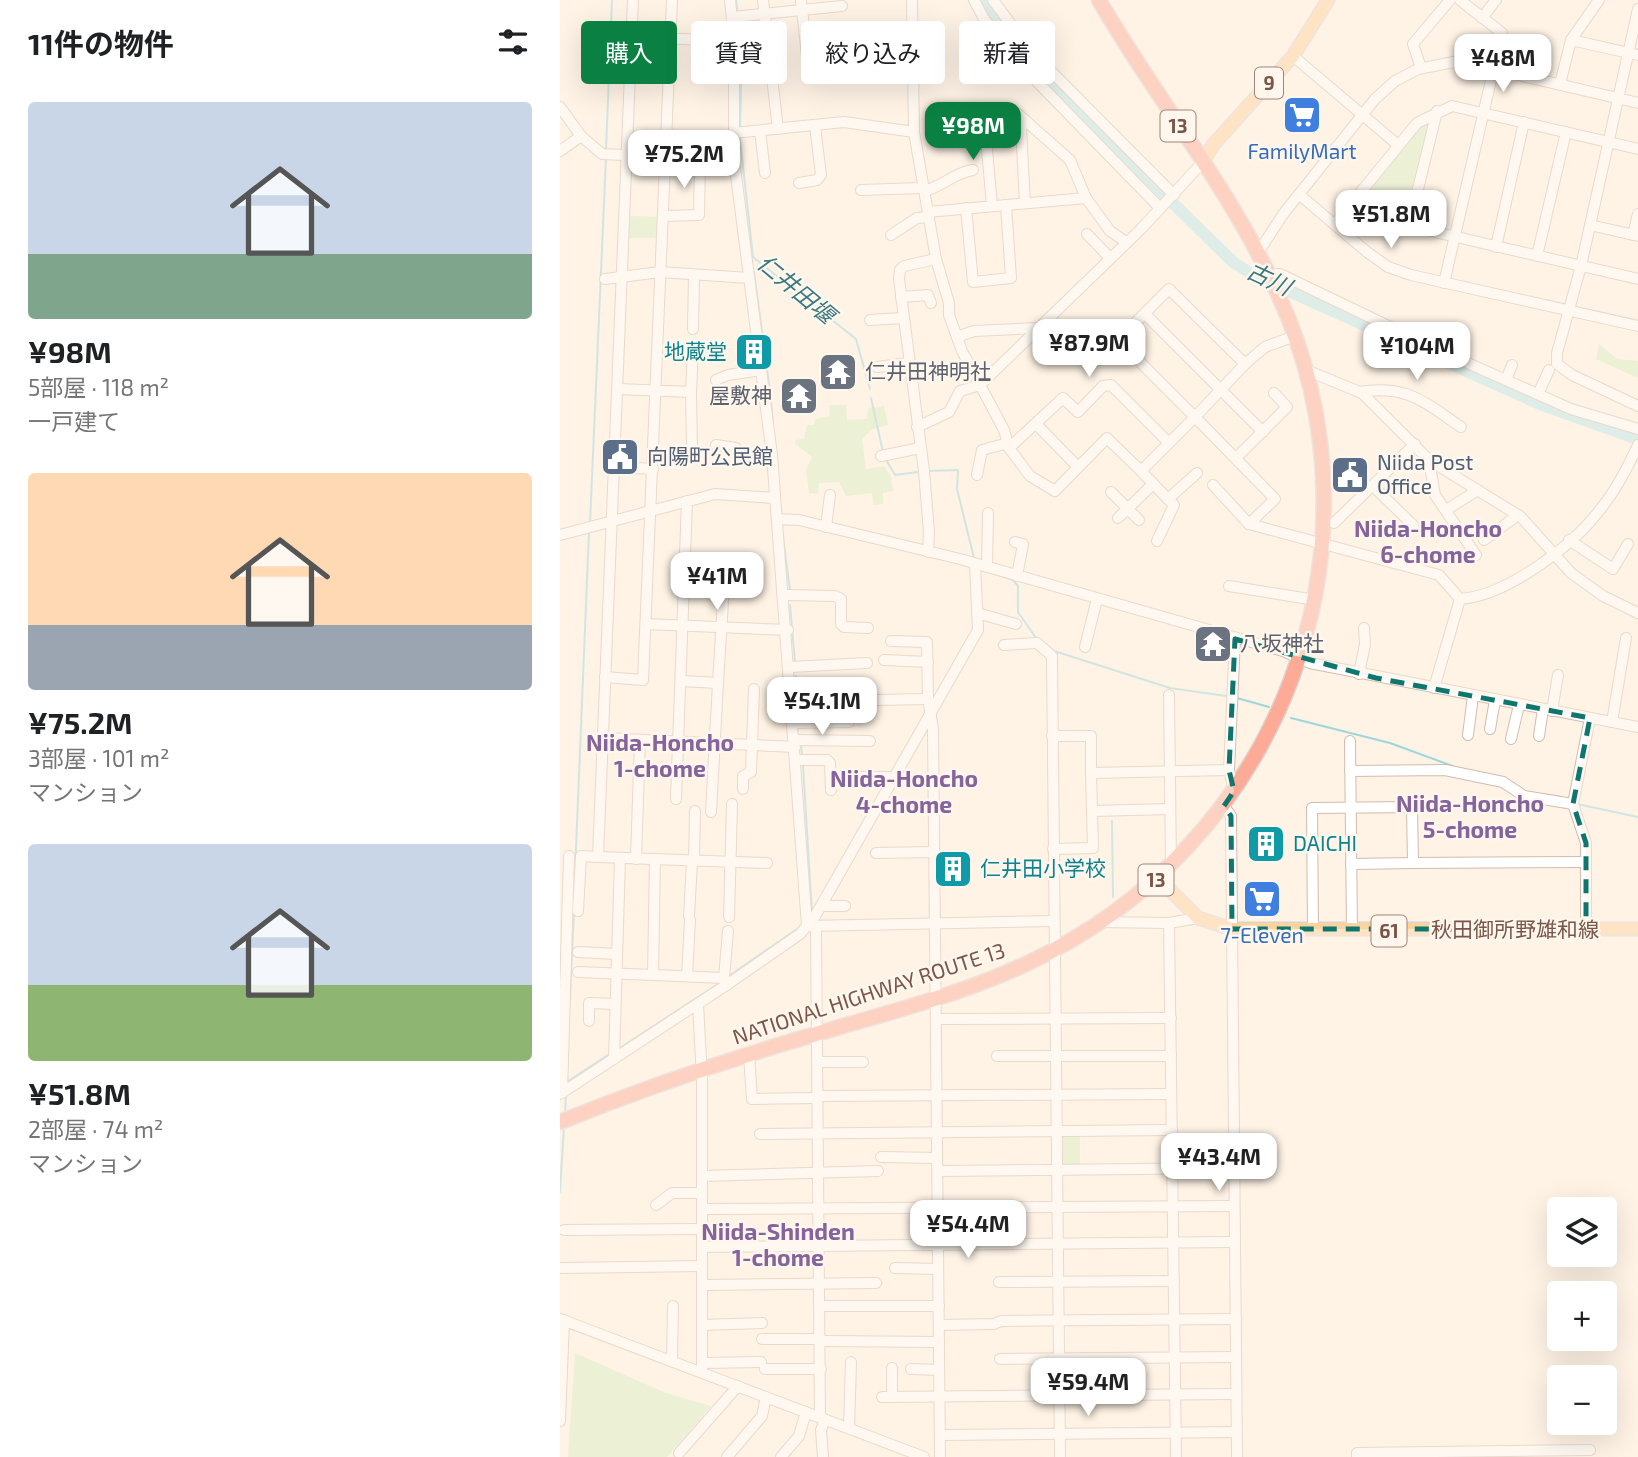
<!DOCTYPE html>
<html lang="ja">
<meta charset="utf-8">
<style>
body{margin:0;font-family:"Exo 2","Noto Sans JP",sans-serif;background:#f2f2f2;color:#202124;height:100vh;display:flex;flex-direction:column;font-size:26px;white-space:nowrap}
*{box-sizing:border-box;margin:0}
p{font-size:23px;color:#757577}
.icon{flex:none;width:38px;height:38px;fill:none;stroke:currentColor;stroke-width:2;stroke-linecap:round;stroke-linejoin:round}
.map{position:relative;flex:1;overflow:hidden}
.drawer{display:flex;flex-direction:column;background:#fff;width:560px}
.drawer>*{flex:none}
.top-card{position:absolute;left:21px;top:21px;width:665px;height:63px;display:flex;gap:14px}
.tools{position:absolute;left:987px;top:1197px;display:grid;gap:14px}
.tools a{display:grid;place-items:center;width:70px;height:70px;border-radius:7px;background:#fff;box-shadow:0 7px 28px #0002;font-size:35px}
.price{position:absolute;translate:-50% -60px;padding:0 16px;border-radius:14px;background:#fff;color:#222;font-size:23px;line-height:46px;filter:drop-shadow(0 2px 4px #0008)}
.price::after{content:'';position:absolute;left:50%;top:42px;width:21px;height:16px;margin-left:-10px;background:inherit;clip-path:polygon(0 0,100% 0,50% 100%)}
.price.selected{background:#0b8043;color:#fff}
ul{padding:0;list-style:none}
li{display:grid;align-content:center;gap:14px;height:371px;padding:0 28px}
li span{display:grid;place-items:center;height:217px;border-radius:7px;color:#555}
li>.icon{margin-inline-start:auto}
span .icon{width:126px;height:126px;fill:#fffc;stroke-width:1}
li b{font-size:30px}
h2{display:flex;justify-content:space-between;align-items:center;height:84px;padding:0 28px;font-size:30px}
.chip{padding:0 24px;border-radius:7px;background:#fff;box-shadow:0 7px 28px #0002;font-size:24px;line-height:63px}
.chip.selected{background:#0b8043;color:#fff}
main{display:flex;flex:1;min-height:0}
.map>svg:first-child{display:block}
.green{fill:#d7edc2}
.lines{fill:none;stroke-linecap:round;stroke-linejoin:round}
.stream{stroke:#9dd7dc;stroke-width:2}
.river{stroke:#b8e6ea;stroke-width:12}
.minor-casing{stroke:#d4bbad;stroke-width:12}
.major-casing{stroke:#dcd3cf;stroke-width:15}
.highway-casing{stroke:#dcd3cf;stroke-width:17}
.minor{stroke:#fff;stroke-width:10}
.major{stroke:#ffd39b;stroke-width:12}
.highway{stroke:#fdab97;stroke-width:14}
.marked{fill:none;stroke:#0f766e;stroke-width:5;stroke-dasharray:14 9;stroke-linejoin:round}
.labels{text-anchor:middle;stroke-width:5;stroke-linejoin:round;paint-order:stroke}
.shield{fill:#fff7ed;stroke:#a2867a;stroke-width:2}
.shield-label{font-size:19px;font-weight:bold;fill:#7a5648}
.shop-label{font-size:21px;fill:#366cbe;stroke:#fff7ed}
.culture-label{font-size:21px;fill:#0d838f;stroke:#fff7ed;text-anchor:start}
.worship-label{font-size:21px;fill:#5b616d;stroke:#fff7ed;text-anchor:start}
.service-label{font-size:21px;fill:#4e5e75;stroke:#fff7ed;text-anchor:start}
.street-label{font-size:21px;fill:#7a5648;stroke:#fff7ed}
.water-label{font-size:23px;font-style:italic;fill:#3a7980;stroke:#fff7ed}
.neighbourhood-label{font-size:23px;font-weight:bold;fill:#85639d;stroke:#fff7ed}
</style>
<main>
<section class="drawer">
<h2>11件の物件<svg class="icon" aria-label="filters" viewBox="0 0 24 24"><path d="M4 7h16M4 17h16"/><circle cx="9" cy="7" r="2"/><circle cx="15" cy="17" r="2"/></svg></h2>
<ul>
<li><span style="background:linear-gradient(#c9d6e8 70%,#7fa58c 0)"><svg class="icon" aria-label="home" viewBox="0 0 24 24"><path d="M3 11l9-7 9 7M6 9v11h12V9"/></svg></span><div><b>¥98M</b><p>5部屋 · 118 m²</p><p>一戸建て</p></div></li>
<li><span style="background:linear-gradient(#ffd9b3 70%,#9aa5b1 0)"><svg class="icon" aria-label="home" viewBox="0 0 24 24"><path d="M3 11l9-7 9 7M6 9v11h12V9"/></svg></span><div><b>¥75.2M</b><p>3部屋 · 101 m²</p><p>マンション</p></div></li>
<li><span style="background:linear-gradient(#c9d6e8 65%,#8fb573 0)"><svg class="icon" aria-label="home" viewBox="0 0 24 24"><path d="M3 11l9-7 9 7M6 9v11h12V9"/></svg></span><div><b>¥51.8M</b><p>2部屋 · 74 m²</p><p>マンション</p></div></li>
</ul>
</section>
<div class="map">
<svg width="1078" height="1457" viewBox="0 0 1078 1457">
<rect width="100%" height="100%" fill="#fef3e5"/>
<!-- green -->
<g class="green">
<polygon points="865,120 873,122 847,218 809,189"/>
<polygon points="68,216 99,217 99,238 68,238"/>
<polygon points="1039,344 1057,359 1078,361 1078,378 1036,359"/>
<polygon points="269,405 286,405 287,420 307,419 308,408 324,406 328,425 312,429 302,439 306,469 324,466 331,477 333,491 323,493 323,504 314,505 312,493 286,496 279,482 259,483 258,494 249,493 246,470 252,457 235,444 235,440 244,439 247,425 254,425 255,419 270,416"/>
<rect x="501" y="1136" width="19" height="31"/>
<polygon points="15,1353 106,1393 151,1406 107,1457 8,1457"/>
</g>
<g class="lines">
<!-- stream -->
<g class="stream">
<polyline points="176,0 178,13"/>
<polyline points="179,22 182,53 180,128"/>
<polyline points="180,139 193,257 296,339 310,389"/>
<polyline points="46,149 52,0"/>
<polyline points="194,272 210,391"/>
<polyline points="311,398 323,452"/>
<polyline points="211,401 213,424"/>
<polyline points="325,458 335,475 358,472"/>
<polyline points="368,471 398,470 397,489 414,558"/>
<polyline points="30,523 46,158"/>
<polyline points="223,537 230,590"/>
<polyline points="432,573 453,580 458,586 458,612 476,638"/>
<polyline points="230,605 235,662"/>
<polyline points="494,651 610,688 666,696"/>
<polyline points="236,676 238,699"/>
<polyline points="677,698 709,707"/>
<polyline points="238,707 240,720"/>
<polyline points="731,718 830,743 898,768"/>
<polyline points="241,743 242,755"/>
<polyline points="243,765 252,913"/>
<polyline points="972,793 1001,797"/>
<polyline points="1017,804 1078,817"/>
<polyline points="552,821 553,897"/>
<polyline points="14,897 29,532"/>
<polyline points="169,976 237,929"/>
<polyline points="10,999 14,910"/>
<polyline points="60,1048 161,982"/>
<polyline points="8,1081 48,1055"/>
<polyline points="5,1114 6,1095"/>
<polyline points="0,1192 4,1126"/>
</g>
<!-- river -->
<polyline class="river" points="424,0 440,27 480,73 673,262 695,276 980,404 1078,439"/>
<defs>
<g id="minor">
<polyline points="73,0 38,857 207,863"/>
<polyline points="170,0 174,41 174,160 212,455 247,926 493,921"/>
<polyline points="203,0 218,129"/>
<polyline points="241,0 248,65"/>
<polyline points="352,0 354,132 376,259 344,266 340,270 339,279 364,471 369,532 368,552"/>
<polyline points="414,0 424,19 453,57 600,208"/>
<polyline points="433,0 470,50 614,195"/>
<polyline points="1078,9 1021,266 997,353 997,364 1012,375 1078,406"/>
<polyline points="173,17 282,6"/>
<polyline points="922,18 936,0"/>
<polyline points="71,37 174,41"/>
<polyline points="1011,40 1078,55"/>
<polyline points="733,56 838,145"/>
<polyline points="861,68 853,44 890,0"/>
<polyline points="1000,84 1011,40 1039,0"/>
<polyline points="0,107 21,136 42,154 174,160"/>
<polyline points="397,116 458,114 510,160 526,198 550,231 566,242"/>
<polyline points="424,116 432,206"/>
<polyline points="200,131 205,173"/>
<polyline points="173,133 284,122 354,132"/>
<polyline points="0,151 21,136"/>
<polyline points="239,183 257,180 261,175 255,126"/>
<polyline points="301,190 363,188"/>
<polyline points="802,190 849,226 1078,279"/>
<path d="M364,191C384,186 393,173 413,170"/>
<polyline points="741,196 807,252 828,267 851,275 1078,326"/>
<polyline points="465,203 461,127 466,121"/>
<polyline points="406,208 413,282 451,278 446,205"/>
<polyline points="368,212 526,198"/>
<polyline points="103,216 139,215 140,159"/>
<polyline points="775,224 857,123 892,106 1078,149"/>
<polyline points="1030,225 1078,236"/>
<polyline points="849,226 877,111"/>
<polyline points="527,234 550,258"/>
<polyline points="331,235 357,218 369,217"/>
<polyline points="1073,235 1078,214"/>
<polyline points="936,247 964,122"/>
<polyline points="697,254 724,213 815,99 835,81 858,69 899,61 1078,103"/>
<polyline points="977,256 1006,132"/>
<polyline points="376,259 389,303 389,315 402,351 444,430 449,448 470,476 495,491 547,438 581,471"/>
<polyline points="708,274 720,274 874,348 1011,409 1078,429"/>
<polyline points="45,279 100,272 189,278"/>
<polyline points="884,283 942,33 900,0"/>
<polygon points="609,289 685,364 635,417 558,340"/>
<polyline points="341,297 368,295 371,303"/>
<polyline points="585,314 703,432"/>
<polyline points="310,320 343,318"/>
<polyline points="133,329 134,276"/>
<polyline points="397,337 414,331 479,328"/>
<polyline points="546,351 558,340"/>
<polyline points="685,364 705,347 735,336"/>
<polyline points="317,367 348,363"/>
<polyline points="746,370 802,393 869,460 961,517 1011,573 1043,596 1078,613"/>
<polyline points="156,380 168,375 201,370"/>
<polyline points="946,380 952,365"/>
<polyline points="58,389 131,392 132,449"/>
<polyline points="131,392 133,346"/>
<path d="M799,392C847,384 864,402 901,427"/>
<polyline points="978,394 989,370"/>
<polyline points="476,424 518,467"/>
<polyline points="357,427 389,412 400,391 420,385 581,229 643,162"/>
<polyline points="156,445 176,448 181,455 212,455"/>
<polyline points="449,448 503,398 518,412 543,386 551,385 609,443"/>
<polyline points="321,456 360,448"/>
<polyline points="677,457 727,407 714,393"/>
<polyline points="869,460 875,495 916,555"/>
<polyline points="55,467 93,469"/>
<polyline points="637,473 608,499 581,471 635,417 715,499 689,524 879,575 900,599"/>
<polyline points="417,475 422,450 448,443"/>
<polyline points="653,485 689,524"/>
<polyline points="813,486 853,525"/>
<polyline points="551,492 579,520"/>
<polyline points="886,510 918,490"/>
<polyline points="558,518 593,484"/>
<polyline points="217,519 239,520 400,559 723,651 750,663 1078,727"/>
<polyline points="774,523 855,444"/>
<polyline points="266,527 270,495"/>
<polyline points="0,535 155,494 215,498"/>
<polyline points="924,540 958,515"/>
<polyline points="1009,540 1053,569 1068,544"/>
<polyline points="597,541 614,505 608,499"/>
<polyline points="455,542 463,544 457,576"/>
<polyline points="427,567 428,513"/>
<polyline points="669,586 755,600"/>
<polyline points="225,595 275,596 281,599 281,624 284,627 308,628"/>
<polyline points="417,613 456,624"/>
<polyline points="86,624 228,630"/>
<polyline points="331,641 367,642 368,699 373,729 380,1457"/>
<polyline points="444,645 477,643 492,656 500,1457"/>
<polyline points="525,647 537,599"/>
<polyline points="324,660 368,662"/>
<polyline points="230,667 307,663"/>
<polyline points="799,674 805,644 804,628"/>
<polyline points="45,677 83,680 112,0"/>
<polyline points="122,681 158,683 151,812"/>
<polyline points="158,683 164,585"/>
<path d="M874,688L900,599C946,596 1011,547 1039,511C1054,493 1068,467 1078,445"/>
<polyline points="609,695 611,865"/>
<polyline points="317,700 368,699"/>
<polyline points="232,702 291,702"/>
<polyline points="992,711 998,675"/>
<polyline points="1052,722 1066,638"/>
<polyline points="234,723 289,722"/>
<polyline points="930,729 935,700"/>
<polyline points="908,735 913,696"/>
<polyline points="492,736 531,736 531,773 669,770"/>
<polyline points="979,736 983,709"/>
<polyline points="43,738 235,747"/>
<polyline points="951,739 959,705"/>
<polyline points="235,740 310,741"/>
<polyline points="790,741 792,930"/>
<polyline points="236,760 267,760 270,763 271,790"/>
<polyline points="790,771 885,770 943,782 964,796 1013,804"/>
<polyline points="297,777 333,777"/>
<polyline points="183,789 183,776 191,772 194,689"/>
<polyline points="674,791 669,770 675,639"/>
<polyline points="116,799 127,501"/>
<polyline points="664,806 671,816 677,1457"/>
<polyline points="532,811 610,809"/>
<polyline points="493,849 533,848 531,773"/>
<polyline points="316,853 374,852"/>
<polyline points="76,859 80,740"/>
<polyline points="95,859 93,975 164,978"/>
<polyline points="134,860 135,811"/>
<polyline points="853,863 1026,862"/>
<polyline points="261,906 285,906"/>
<polyline points="18,911 21,856 38,857"/>
<polyline points="129,916 132,862"/>
<polyline points="169,917 172,804"/>
<polyline points="541,922 609,923 638,918"/>
<polyline points="609,923 616,1457"/>
<polyline points="256,927 260,1418"/>
<polyline points="1026,929 1026,843 1013,804 1030,718"/>
<polyline points="753,930 752,808 852,807 853,863 791,864"/>
<polyline points="18,952 57,954"/>
<polyline points="18,972 93,975"/>
<polyline points="127,976 130,920"/>
<polyline points="168,983 164,978 168,931"/>
<polyline points="138,1004 142,1078 142,1373"/>
<polyline points="376,1019 611,1018"/>
<polyline points="29,1021 29,1003 55,1004"/>
<polyline points="189,1054 192,1099 257,1098"/>
<polyline points="437,1056 611,1056"/>
<polyline points="54,1059 60,859"/>
<polyline points="257,1062 303,1062"/>
<polyline points="2,1093 9,856"/>
<polyline points="0,1094 168,984 240,934 254,918 418,630 415,564"/>
<polyline points="257,1096 611,1094"/>
<polyline points="200,1134 612,1130"/>
<polyline points="321,1157 377,1158"/>
<polyline points="378,1171 674,1168"/>
<polyline points="142,1176 318,1171"/>
<polyline points="96,1205 112,1193 142,1193"/>
<polyline points="142,1209 674,1206"/>
<polyline points="4,1230 142,1229"/>
<polyline points="142,1247 674,1242"/>
<polyline points="2,1268 142,1266"/>
<polyline points="335,1268 378,1269"/>
<polyline points="439,1282 614,1281"/>
<polyline points="142,1285 316,1283"/>
<polyline points="261,1306 379,1306"/>
<polyline points="0,1319 364,1457"/>
<polyline points="142,1325 202,1323"/>
<polyline points="379,1325 434,1324 441,1321 676,1319"/>
<polyline points="202,1339 261,1339"/>
<polyline points="261,1341 379,1342"/>
<polyline points="440,1359 676,1357"/>
<polyline points="112,1360 113,1306"/>
<polyline points="142,1363 201,1362"/>
<polyline points="332,1368 332,1397"/>
<polyline points="205,1369 261,1369"/>
<polyline points="351,1369 379,1370"/>
<polyline points="322,1397 676,1394"/>
<polyline points="0,1421 4,1320"/>
<polyline points="289,1428 291,1362"/>
<polyline points="380,1435 677,1432"/>
<polyline points="119,1453 178,1386"/>
<polyline points="167,1457 202,1416 206,1397"/>
<polyline points="221,1457 239,1436 246,1412"/>
<polyline points="263,1457 261,1430 265,1420"/>
<polyline points="797,1457 797,1453 1030,1450"/>
</g>
<g id="major">
<polyline points="643,162 653,145 733,56 768,0"/>
<polyline points="598,878 638,918 672,929 1078,929"/>
</g>
<path id="highway" d="M0,1122C84,1088 170,1059 256,1034C326,1013 400,995 466,964C719,847 835,549 718,294C671,189 596,99 539,0"/>
</defs>
<!-- minor casing -->
<use href="#minor" class="minor-casing"/>
<!-- major casing -->
<use href="#major" class="major-casing"/>
<!-- highway casing -->
<use href="#highway" class="highway-casing"/>
<!-- minor -->
<use href="#minor" class="minor"/>
<!-- major -->
<use href="#major" class="major"/>
<!-- highway -->
<use href="#highway" class="highway"/>
</g>
<!-- marked area -->
<path d="M0 0H1078V1457H0ZM675,639L816,678L1030,718L1013,804L1026,843V929H672L671,816L664,806L674,791L669,770Z" fill="#fef3e5" fill-opacity=".55" fill-rule="evenodd"/>
<path class="marked" d="M675,639L816,678L1030,718L1013,804L1026,843V929H672L671,816L664,806L674,791L669,770Z"/>
<!-- icons -->
<defs>
<symbol id="supermarket-square" viewBox="-11 -11 22 22"><rect x="-9" y="-9" width="18" height="18" rx="4" fill="#3f7fe0" stroke="#fff7ed"/><path d="M-6-5.5h2.5l.6 2H6L4.5 2H-2.5L-4.4-4H-6ZM-1.5 3.2a1.3 1.3 0 1 0 .1 0ZM3 3.2a1.3 1.3 0 1 0 .1 0Z" fill="#fff"/></symbol>
<symbol id="building-square" viewBox="-11 -11 22 22"><rect x="-9" y="-9" width="18" height="18" rx="4" fill="#0f9aa8" stroke="#fff7ed"/><path d="M-4-6H4V6H1V3H-1V6H-4ZM-2.5-4.3h1.7v1.8h-1.7ZM.8-4.3h1.7v1.8H.8ZM-2.5-1h1.7V.8h-1.7ZM.8-1h1.7V.8H.8Z" fill="#fff"/></symbol>
<symbol id="temple-square" viewBox="-11 -11 22 22"><rect x="-9" y="-9" width="18" height="18" rx="4" fill="#6b7280" stroke="#fff7ed"/><path d="M0-6L5-2H3V0L6.5 2.5H4V6H1.5V3h-3V6H-4V2.5H-6.5L-3 0V-2H-5Z" fill="#fff"/></symbol>
<symbol id="civic-square" viewBox="-11 -11 22 22"><rect x="-9" y="-9" width="18" height="18" rx="4" fill="#5c6f8a" stroke="#fff7ed"/><path d="M-.6-6.5H3V-4.5H.6V-3L4-1V1h2V6H-6V1h2V-1L-.6-3ZM-1.2 2.5V6h2.4V2.5Z" fill="#fff"/></symbol>
</defs>
<g fill-rule="evenodd">
<use href="#supermarket-square" x="720" y="93" width="44" height="44"/>
<use href="#building-square" x="172" y="330" width="44" height="44"/>
<use href="#temple-square" x="256" y="350" width="44" height="44"/>
<use href="#temple-square" x="217" y="374" width="44" height="44"/>
<use href="#civic-square" x="38" y="435" width="44" height="44"/>
<use href="#civic-square" x="768" y="453" width="44" height="44"/>
<use href="#temple-square" x="631" y="622" width="44" height="44"/>
<use href="#building-square" x="684" y="822" width="44" height="44"/>
<use href="#building-square" x="371" y="847" width="44" height="44"/>
<use href="#supermarket-square" x="680" y="877" width="44" height="44"/>
</g>
<g class="labels">
<!-- shield labels -->
<g class="shield">
<rect x="695" y="67.5" width="28" height="31" rx="5"/>
<rect x="600.5" y="110.5" width="35" height="31" rx="5"/>
<rect x="578.5" y="864.5" width="35" height="31" rx="5"/>
<rect x="811.5" y="915.5" width="35" height="31" rx="5"/>
</g>
<g class="shield-label">
<text x="709" y="90">9</text>
<text x="618" y="133">13</text>
<text x="596" y="887">13</text>
<text x="829" y="938">61</text>
</g>
<!-- shop labels -->
<g class="shop-label">
<text x="742" y="159">FamilyMart</text>
<text x="702" y="943">7-Eleven</text>
</g>
<!-- culture labels -->
<g class="culture-label">
<text x="167" y="359" text-anchor="end">地蔵堂</text>
<text x="733" y="851">DAICHI</text>
<text x="420" y="876">仁井田小学校</text>
</g>
<!-- worship labels -->
<g class="worship-label">
<text x="305" y="379">仁井田神明社</text>
<text x="212" y="403" text-anchor="end">屋敷神</text>
<text x="680" y="651">八坂神社</text>
</g>
<!-- service labels -->
<g class="service-label">
<text x="87" y="464">向陽町公民館</text>
<text x="817" y="470">Niida Post<tspan x="817" dy="24">Office</tspan></text>
</g>
<!-- street labels -->
<g class="street-label">
<text x="955" y="937">秋田御所野雄和線</text>
<text transform="translate(309 994) rotate(-18)" y="7">NATIONAL HIGHWAY ROUTE 13</text>
</g>
<!-- water labels -->
<g class="water-label">
<text transform="translate(709 279) rotate(25)" y="8">古川</text>
<text transform="translate(236 289) rotate(40)" y="8">仁井田堰</text>
</g>
<!-- neighbourhood labels -->
<g class="neighbourhood-label">
<text x="868" y="537">Niida-Honcho<tspan x="868" dy="26">6-chome</tspan></text>
<text x="100" y="751">Niida-Honcho<tspan x="100" dy="26">1-chome</tspan></text>
<text x="344" y="787">Niida-Honcho<tspan x="344" dy="26">4-chome</tspan></text>
<text x="910" y="812">Niida-Honcho<tspan x="910" dy="26">5-chome</tspan></text>
<text x="218" y="1240">Niida-Shinden<tspan x="218" dy="26">1-chome</tspan></text>
</g>
</g>
</svg>
<div class="tools">
<a><svg class="icon" aria-label="layers" viewBox="0 0 24 24"><path d="M12 4l9 5-9 5-9-5zM3 14l9 5 9-5"/></svg></a>
<a>+</a>
<a>−</a>
</div>
<b class="price" style="left:943px;top:94px">¥48M</b>
<b class="price selected" style="left:413px;top:162px">¥98M</b>
<b class="price" style="left:124px;top:190px">¥75.2M</b>
<b class="price" style="left:831px;top:250px">¥51.8M</b>
<b class="price" style="left:529px;top:379px">¥87.9M</b>
<b class="price" style="left:857px;top:382px">¥104M</b>
<b class="price" style="left:157px;top:612px">¥41M</b>
<b class="price" style="left:262px;top:737px">¥54.1M</b>
<b class="price" style="left:659px;top:1193px">¥43.4M</b>
<b class="price" style="left:408px;top:1260px">¥54.4M</b>
<b class="price" style="left:528px;top:1418px">¥59.4M</b>
<div class="top-card">
<a class="chip selected">購入</a>
<a class="chip">賃貸</a>
<a class="chip">絞り込み</a>
<a class="chip">新着</a>
</div>
</div>
</main>
